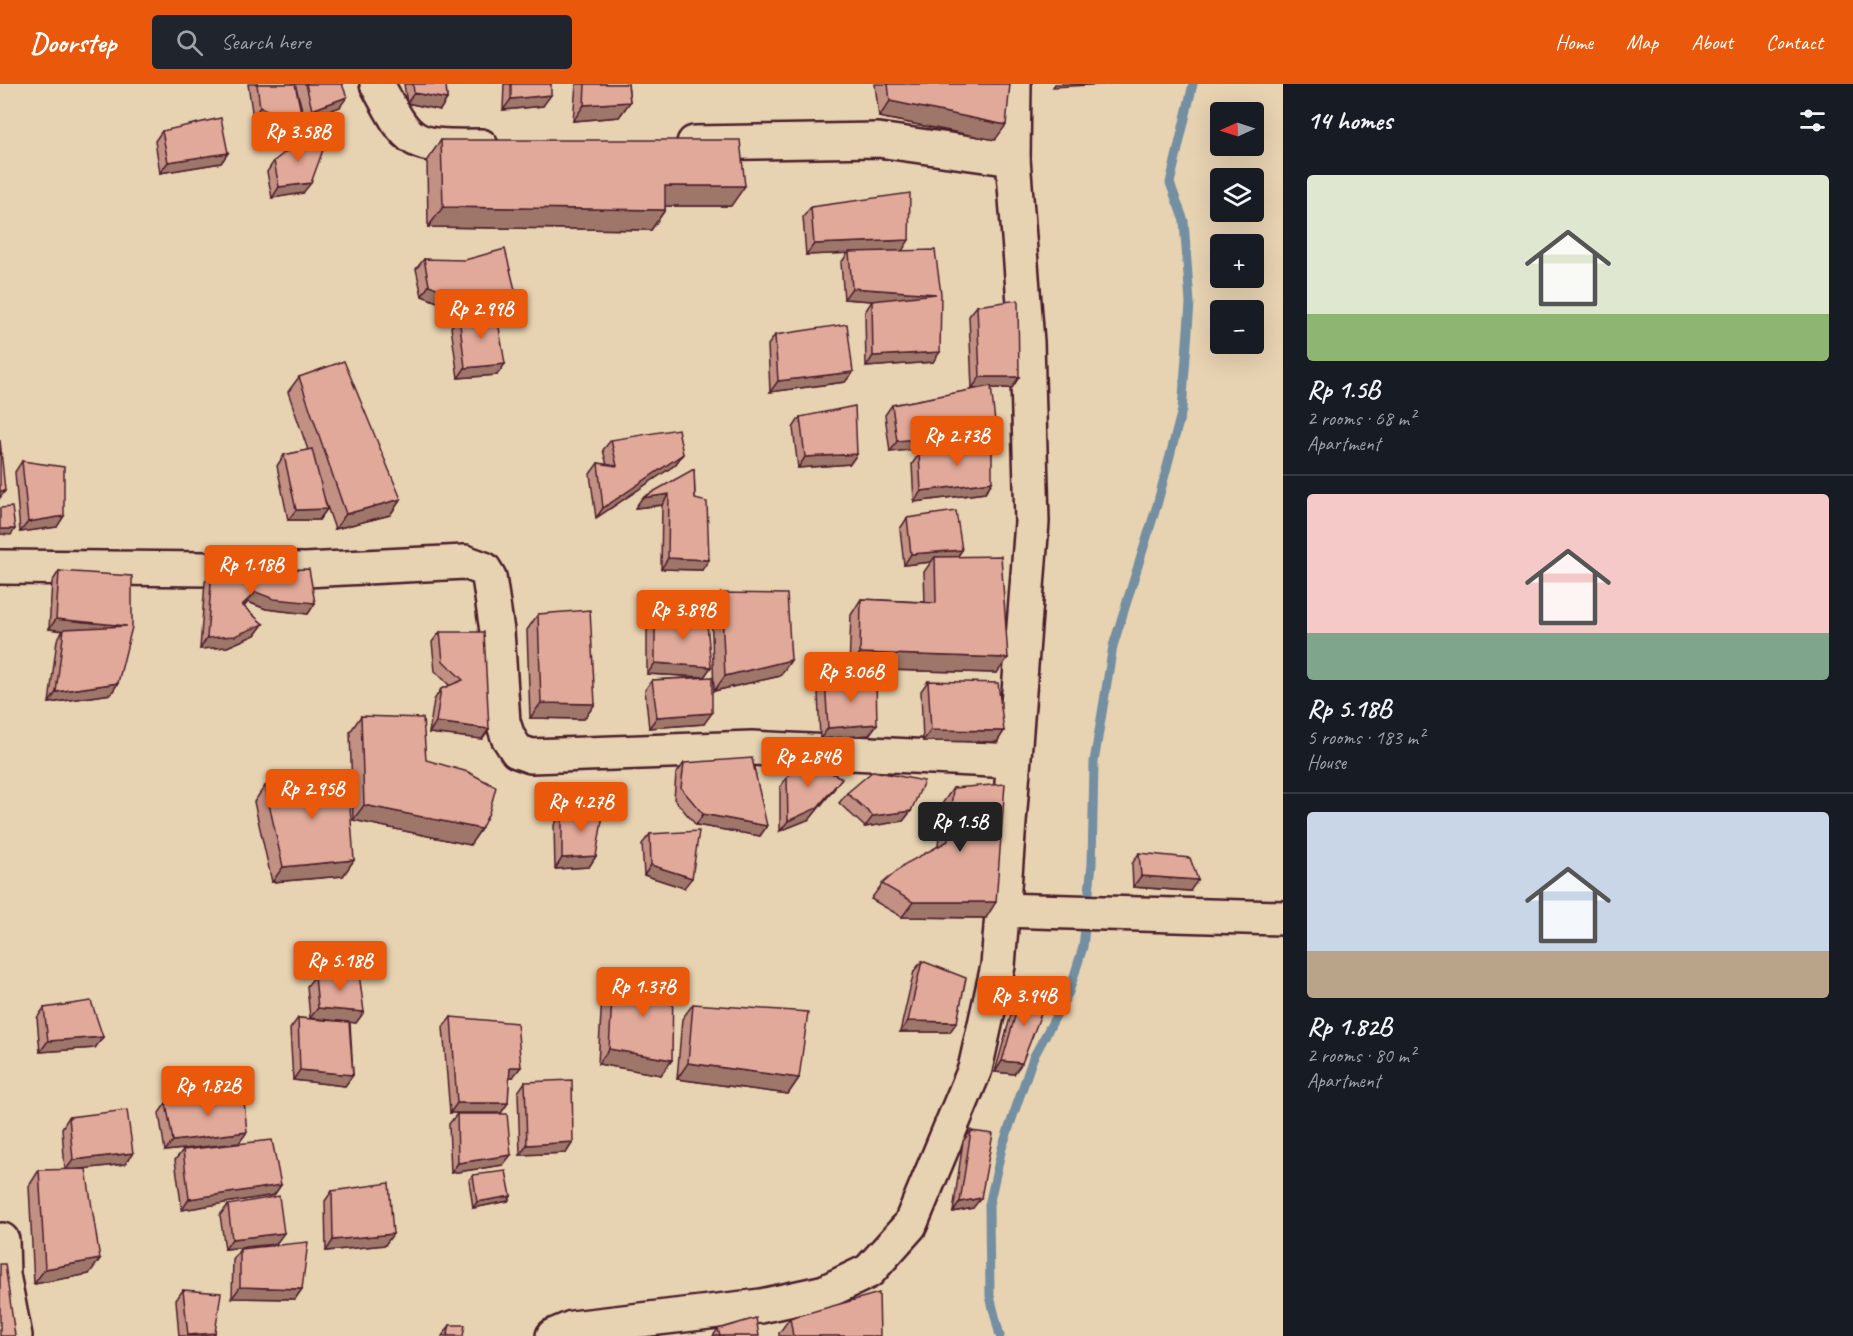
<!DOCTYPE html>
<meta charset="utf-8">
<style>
body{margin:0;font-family:Caveat,sans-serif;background:#20242c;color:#f1f3f6;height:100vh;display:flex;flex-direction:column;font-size:22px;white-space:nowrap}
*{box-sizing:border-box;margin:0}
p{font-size:20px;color:#9ea1a6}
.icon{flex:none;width:33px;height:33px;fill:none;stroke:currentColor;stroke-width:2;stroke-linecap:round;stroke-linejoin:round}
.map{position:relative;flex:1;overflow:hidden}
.sheet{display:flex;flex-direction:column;background:#171b24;width:570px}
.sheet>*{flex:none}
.needle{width:39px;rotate:267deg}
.buttons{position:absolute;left:1210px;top:18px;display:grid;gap:12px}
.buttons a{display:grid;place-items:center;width:54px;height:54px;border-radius:6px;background:#171b24;box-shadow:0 6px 24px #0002;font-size:30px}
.price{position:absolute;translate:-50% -51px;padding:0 14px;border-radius:6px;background:#ea580c;color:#fff;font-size:20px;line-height:39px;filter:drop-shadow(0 2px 3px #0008)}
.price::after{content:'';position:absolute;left:50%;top:36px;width:18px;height:14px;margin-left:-9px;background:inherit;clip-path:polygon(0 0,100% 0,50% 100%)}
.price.on{background:#222;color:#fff}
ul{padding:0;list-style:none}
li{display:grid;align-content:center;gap:12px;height:318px;padding:0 24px}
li+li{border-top:2px solid #363941}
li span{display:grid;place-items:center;height:186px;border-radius:6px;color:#555}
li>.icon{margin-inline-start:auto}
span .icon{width:108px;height:108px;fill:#fffc;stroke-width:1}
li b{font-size:26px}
h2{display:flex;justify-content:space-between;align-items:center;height:72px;padding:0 24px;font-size:26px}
header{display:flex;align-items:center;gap:36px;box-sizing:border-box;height:84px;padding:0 30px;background:#ea580c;color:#fff}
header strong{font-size:28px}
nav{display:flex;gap:33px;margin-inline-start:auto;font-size:21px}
.search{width:420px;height:54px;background:#20242c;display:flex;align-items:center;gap:15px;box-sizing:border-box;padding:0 21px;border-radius:6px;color:#9ea1a6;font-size:22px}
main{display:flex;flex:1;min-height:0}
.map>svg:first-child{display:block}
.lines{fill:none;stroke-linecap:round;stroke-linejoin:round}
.stream{stroke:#738fa1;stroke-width:9}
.street-casing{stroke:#4a1f2b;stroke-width:38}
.secondary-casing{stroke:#4a1f2b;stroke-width:38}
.street{stroke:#e7d2b1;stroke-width:33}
.secondary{stroke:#e7d2b1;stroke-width:33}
.wall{fill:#c29184;stroke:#4a1f2b;stroke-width:1.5}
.shaded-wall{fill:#9e766b;stroke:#4a1f2b;stroke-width:1.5}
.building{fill:#e1a999;stroke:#4a1f2b;stroke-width:1.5}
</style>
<header>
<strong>Doorstep</strong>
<div class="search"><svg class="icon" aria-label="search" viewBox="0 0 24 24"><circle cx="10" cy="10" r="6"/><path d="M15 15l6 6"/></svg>Search here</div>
<nav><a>Home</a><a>Map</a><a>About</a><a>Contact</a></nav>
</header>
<main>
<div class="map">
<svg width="1283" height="1252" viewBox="0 0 1283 1252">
<rect width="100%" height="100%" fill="#e7d2b1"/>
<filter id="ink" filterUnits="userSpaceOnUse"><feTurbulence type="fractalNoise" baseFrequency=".0167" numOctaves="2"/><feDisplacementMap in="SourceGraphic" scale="12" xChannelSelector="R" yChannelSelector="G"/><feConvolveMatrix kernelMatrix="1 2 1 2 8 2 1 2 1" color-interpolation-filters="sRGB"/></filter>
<g filter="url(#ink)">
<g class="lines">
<!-- stream -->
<polyline class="stream" points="1000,1252 990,1212 989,1121 1002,1064 1033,974 1069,908 1083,863 1092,780 1094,678 1113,562 1157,421 1182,326 1190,219 1184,137 1170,99 1193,0"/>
<defs>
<g id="street">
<path d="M377,0C410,62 410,63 481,62"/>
<polyline points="694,59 878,56 1013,75"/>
<polyline points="0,483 305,486 465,478 484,485 489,493 497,547 503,638 508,653 517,667 531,672 752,664 1013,677"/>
<polyline points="1000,826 1283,834"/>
<polyline points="2,1156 3,1191 15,1252"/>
</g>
<polyline id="secondary" points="553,1252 572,1244 761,1222 825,1208 869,1187 910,1141 975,985 998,882 1032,438 1027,258 1013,75 1014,0"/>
</defs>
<!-- street casing -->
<use href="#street" class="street-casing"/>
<!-- secondary casing -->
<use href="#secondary" class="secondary-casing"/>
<!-- street -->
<use href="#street" class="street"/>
<!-- secondary -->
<use href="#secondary" class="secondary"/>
</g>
<!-- wall -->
<g class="wall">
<polygon points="248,0 295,0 304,42 296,52 253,34"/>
<polygon points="295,0 342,0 340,23 305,36"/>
<polygon points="404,0 446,0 447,15 440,26 407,19"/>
<polygon points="504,0 551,0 543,22 503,26"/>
<polygon points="576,0 628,0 630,18 619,33 573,37"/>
<polygon points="875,0 1010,0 995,56 879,33"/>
<polygon points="162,47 228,69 221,79 160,89 155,57"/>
<polygon points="441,56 731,122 665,122 665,126 651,146 428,143 427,76"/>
<polygon points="274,77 303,109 272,114 267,88"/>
<polygon points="811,123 902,166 933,278 866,283 865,228 872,217 874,217 844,215 841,179 848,169 806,171 803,133"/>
<polygon points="424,175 518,218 511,229 497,228 497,291 458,294 451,243 459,232 482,228 460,227 422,212 416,185"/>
<polygon points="977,222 1019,293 1012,304 991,304 890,368 885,331 892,321 982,304 972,304 969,232"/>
<polygon points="775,251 853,288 845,298 770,308 768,261"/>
<polygon points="299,293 401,415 390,431 335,445 324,414 327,425 319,436 288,436 277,382 284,371 308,366 288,308"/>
<polygon points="800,333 857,370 850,380 798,384 793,344"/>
<polygon points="611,356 683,370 675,381 596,434 590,390 598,379 607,381 603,366"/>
<polygon points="919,370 992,398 985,409 914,418 912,380"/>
<polygon points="22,377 57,443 20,448 15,388"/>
<polygon points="694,385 695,415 702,486 661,485 662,421 635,424"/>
<polygon points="907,434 962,466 957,473 997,589 849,585 851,531 861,515 925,518 924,488 931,478 904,481 900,445"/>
<polygon points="59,487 118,599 111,610 49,619 57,556 63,547 49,545 52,498"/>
<polygon points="212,487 315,519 308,530 266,525 248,518 244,523 263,540 255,551 227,563 200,565 205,498"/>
<polygon points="721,509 791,576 780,592 714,607 711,525"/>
<polygon points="538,530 595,620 584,635 530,634 527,546"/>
<polygon points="655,535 711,583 704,593 704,640 649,644 645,606 652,596 703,593 647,590 647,546"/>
<polygon points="440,548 489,645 482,655 429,649 434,616 441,605 450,602 435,587 432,558"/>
<polygon points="825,596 877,640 869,651 820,655 818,607"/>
<polygon points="928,597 1004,647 997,658 923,657 921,607"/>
<polygon points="361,632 481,745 470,761 353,736 350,648"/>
<polygon points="684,679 767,742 760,752 696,741 674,715 676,690"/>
<polygon points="787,693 835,704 810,735 780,747 780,703"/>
<polygon points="265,702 354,776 343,792 272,798 254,718"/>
<polygon points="953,704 986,834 902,833 871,815 882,800 938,762 942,720"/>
<polygon points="847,709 911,727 903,737 865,743 839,719"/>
<polygon points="562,730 596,772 589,783 555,785 554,741"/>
<polygon points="650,750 684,804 644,791 642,760"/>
<polygon points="1139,769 1190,807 1133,803 1132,780"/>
<polygon points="922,877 950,948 900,948 914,887"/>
<polygon points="315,892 364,928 356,939 350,938 353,991 345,1002 293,996 290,945 298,934 331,936 310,934 307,902"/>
<polygon points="613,897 672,976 661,991 598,980 602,912"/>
<polygon points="1023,905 1014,990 995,988 1015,916"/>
<polygon points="693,920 799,994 788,1010 677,995 682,935"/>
<polygon points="44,924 103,953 95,964 40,968 37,934"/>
<polygon points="451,933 513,993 509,993 508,1019 501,1029 450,1029 443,943"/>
<polygon points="525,998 573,1058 566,1069 520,1071 518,1008"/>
<polygon points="166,1019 239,1059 165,1067 159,1029"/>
<polygon points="457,1030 503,1081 451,1089 449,1040"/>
<polygon points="69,1033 133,1069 125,1080 78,1085 89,1190 34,1200 29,1102 39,1086 65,1086 62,1044"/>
<polygon points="971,1047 973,1124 953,1128 963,1057"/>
<polygon points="183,1066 281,1101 274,1111 182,1126 175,1076"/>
<polygon points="473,1091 511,1112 508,1117 473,1124 469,1096"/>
<polygon points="332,1107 385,1161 326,1167 325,1117"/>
<polygon points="228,1121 276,1160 225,1165 220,1131"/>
<polygon points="240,1165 302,1205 295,1215 232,1214 233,1176"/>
<polygon points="183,1206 215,1249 213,1252 179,1252 176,1216"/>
<polygon points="790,1234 880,1252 779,1252 779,1249"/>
<polygon points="450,1241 463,1252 442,1252"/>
<polygon points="718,1245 759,1252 713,1252"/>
</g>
<!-- shaded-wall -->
<g class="shaded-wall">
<polygon points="1055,0 1110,0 1053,3"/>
<polygon points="414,9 447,15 440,26 407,19"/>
<polygon points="551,11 543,22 503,26 511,15"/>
<polygon points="347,13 340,23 305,36 312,26"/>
<polygon points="890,17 1006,41 995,56 879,33"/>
<polygon points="630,18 619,33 573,37 584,21"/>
<polygon points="260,23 304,42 296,52 253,34"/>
<polygon points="228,69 221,79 160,89 168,78"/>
<polygon points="311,99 303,109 272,114 279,103"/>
<polygon points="665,102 745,102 731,122 651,122"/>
<polygon points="443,123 665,126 651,146 428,143"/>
<polygon points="909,156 902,167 806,171 814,160"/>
<polygon points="429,201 518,218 511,229 460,227 422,212"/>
<polygon points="852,204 936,210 929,221 844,215"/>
<polygon points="940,268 933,278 866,283 873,272"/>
<polygon points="505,280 497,291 458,294 465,284"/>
<polygon points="853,288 845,298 770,308 778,297"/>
<polygon points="980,293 1019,293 1012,304 972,304"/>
<polygon points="996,347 988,358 890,368 897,357"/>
<polygon points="683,370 675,381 596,434 603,424"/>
<polygon points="857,370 850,380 798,384 805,373"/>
<polygon points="992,398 985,409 914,418 921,407"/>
<polygon points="0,407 5,407 0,414"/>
<polygon points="669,410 662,421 635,424 642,414"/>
<polygon points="401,415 390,431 335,445 346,430"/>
<polygon points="327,425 319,436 288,436 296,426"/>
<polygon points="64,432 57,443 20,448 28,438"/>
<polygon points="0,445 15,445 11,451 0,450"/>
<polygon points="962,466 955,476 935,473 931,478 904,481 911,470"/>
<polygon points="668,474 709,476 702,486 661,485"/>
<polygon points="256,508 315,519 308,530 266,525 248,518 235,531 242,521"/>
<polygon points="56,535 127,542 119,553 49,545"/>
<polygon points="263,540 255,551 227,563 200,565 207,554"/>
<polygon points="860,569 1008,574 997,589 849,585"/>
<polygon points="791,576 780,592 714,607 725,592"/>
<polygon points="655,579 711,583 704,593 647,590"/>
<polygon points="118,599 111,610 49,619 56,608"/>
<polygon points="541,619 595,620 584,635 530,634"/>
<polygon points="712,629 704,640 649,644 657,633"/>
<polygon points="436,638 489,645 482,655 429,649"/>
<polygon points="877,640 869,651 820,655 828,644"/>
<polygon points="931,646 1004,647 997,658 923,657"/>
<polygon points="842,694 810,735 780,747 788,737"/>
<polygon points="364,721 481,745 470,761 353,736"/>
<polygon points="911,727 903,737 865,743 873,732"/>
<polygon points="703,730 767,742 760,752 696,741"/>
<polygon points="596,772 589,783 555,785 562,774"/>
<polygon points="354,776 343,792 272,798 283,783"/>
<polygon points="651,781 692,794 684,804 644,791"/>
<polygon points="1141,792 1198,796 1190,807 1133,803"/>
<polygon points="913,818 996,818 986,834 902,833"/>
<polygon points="318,924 364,928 356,939 310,934"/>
<polygon points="908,937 957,938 950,948 900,948"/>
<polygon points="103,953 95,964 40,968 48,957"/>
<polygon points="609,965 672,976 661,991 598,980"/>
<polygon points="1002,977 1022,979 1014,990 995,988"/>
<polygon points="688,979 799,994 788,1010 677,995"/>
<polygon points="510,983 521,983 513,993 502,993"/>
<polygon points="300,986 353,991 345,1002 293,996"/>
<polygon points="457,1019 508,1019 501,1029 450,1029"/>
<polygon points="247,1048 239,1059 165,1067 173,1057"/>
<polygon points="573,1058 566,1069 520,1071 527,1061"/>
<polygon points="133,1069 125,1080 65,1087 73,1076"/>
<polygon points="511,1071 503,1081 451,1089 458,1079"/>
<polygon points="281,1101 274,1111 182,1126 189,1115"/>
<polygon points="511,1112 508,1117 473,1124 477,1118"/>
<polygon points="981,1114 973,1124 953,1128 960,1118"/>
<polygon points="284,1149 276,1160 225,1165 232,1155"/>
<polygon points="393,1150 385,1161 326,1167 333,1156"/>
<polygon points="100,1175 89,1190 34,1200 45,1185"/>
<polygon points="240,1203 302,1205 295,1215 232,1214"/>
<polygon points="215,1249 213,1252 187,1252 188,1251"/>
</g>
<!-- building -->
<g class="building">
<polygon points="257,0 295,0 304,42 260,23"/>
<polygon points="306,0 342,0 347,13 312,26"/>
<polygon points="413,0 446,0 447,15 414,9"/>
<polygon points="511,0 551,0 551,11 511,15"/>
<polygon points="585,0 628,0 630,18 584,21"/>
<polygon points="888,0 1010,0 1006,41 890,17"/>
<polygon points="221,34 228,69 168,78 162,47"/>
<polygon points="307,51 323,66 311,99 279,103 274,77"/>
<polygon points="441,56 740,56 745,102 665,102 665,126 443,123"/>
<polygon points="910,109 909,156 814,160 811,123"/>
<polygon points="505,165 518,218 468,217 429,201 424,175 465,176"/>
<polygon points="935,166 941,210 940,268 873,272 872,217 936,210 852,204 849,168"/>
<polygon points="1018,216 1019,293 980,293 977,222"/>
<polygon points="496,225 505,280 465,284 459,232"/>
<polygon points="847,240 853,288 778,297 775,251"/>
<polygon points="344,277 401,415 346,430 299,293"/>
<polygon points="991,302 996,347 897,357 892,321"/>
<polygon points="855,322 857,370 805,373 800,333"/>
<polygon points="678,345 683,370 603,424 598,379 617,382 611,356"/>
<polygon points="0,356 5,407 0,407"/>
<polygon points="992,357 992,398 921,407 919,370"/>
<polygon points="312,365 327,425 296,426 284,371"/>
<polygon points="22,377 64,383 64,432 28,438"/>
<polygon points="694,385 695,415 707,418 709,476 668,474 669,410 642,414"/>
<polygon points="12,423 15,445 0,445 0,424"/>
<polygon points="956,427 962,466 911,470 907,434"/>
<polygon points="1001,472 1008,574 860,569 861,515 936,519 935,473"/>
<polygon points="309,485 315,519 274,515 256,508 242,521 263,540 235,552 207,554 212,487"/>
<polygon points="59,487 132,492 132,543 118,599 56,608 64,545 127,542 56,535"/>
<polygon points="721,509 787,510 791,576 725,592"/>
<polygon points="590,526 595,620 541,619 538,530"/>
<polygon points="706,529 711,583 655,579 655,535"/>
<polygon points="440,548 484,548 489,645 436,638 441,605 463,596 443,577"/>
<polygon points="712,593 712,629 657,633 652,596"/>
<polygon points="876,595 877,640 828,644 825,596"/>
<polygon points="928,597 998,599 1004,647 931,646"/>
<polygon points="361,632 423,634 426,676 468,688 496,703 489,729 481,745 364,721"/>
<polygon points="752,674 767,742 703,730 681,704 684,679"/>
<polygon points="805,676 842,694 817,724 788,737 787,693"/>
<polygon points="873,687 924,697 911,727 873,732 847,709"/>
<polygon points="291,692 348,696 354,776 283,783 265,702"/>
<polygon points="1005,700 996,818 913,818 882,800 905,780 948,757 953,704"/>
<polygon points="604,725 596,772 562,774 562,730"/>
<polygon points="699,747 692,794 651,781 650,750"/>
<polygon points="1139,769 1190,774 1198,796 1141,792"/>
<polygon points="922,877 966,894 957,938 908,937"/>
<polygon points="359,889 364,928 318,924 315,892"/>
<polygon points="673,895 672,976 609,965 613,897"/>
<polygon points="1023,905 1046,917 1022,979 1002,977"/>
<polygon points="91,917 103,953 48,957 44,924"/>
<polygon points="693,920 808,928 799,994 688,979"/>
<polygon points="451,933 517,939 521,983 510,983 508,1019 457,1019"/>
<polygon points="298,934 349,938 353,991 300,986"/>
<polygon points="572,996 573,1058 527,1061 525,998"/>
<polygon points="243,1007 247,1048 173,1057 166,1019"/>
<polygon points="127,1026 133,1069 73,1076 69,1033"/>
<polygon points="457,1030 507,1030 511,1071 458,1079"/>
<polygon points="971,1047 993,1050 981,1114 960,1118"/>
<polygon points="272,1056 281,1101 189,1115 183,1066"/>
<polygon points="86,1085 100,1175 45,1185 39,1086"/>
<polygon points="506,1087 511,1112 477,1118 473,1091"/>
<polygon points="389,1099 393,1150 333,1156 332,1107"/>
<polygon points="279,1112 284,1149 232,1155 228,1121"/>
<polygon points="308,1158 302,1205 240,1203 240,1165"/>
<polygon points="0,1180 5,1180 15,1252 0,1252"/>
<polygon points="183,1206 221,1209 215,1249 188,1251"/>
<polygon points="879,1209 880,1252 793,1252 790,1234"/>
<polygon points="756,1234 759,1252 720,1252 718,1245"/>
<polygon points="450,1241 465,1241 463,1252 447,1252"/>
</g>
</g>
</svg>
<div class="buttons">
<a><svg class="needle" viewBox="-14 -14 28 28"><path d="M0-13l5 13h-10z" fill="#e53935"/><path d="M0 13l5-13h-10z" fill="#9ea1a6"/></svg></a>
<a><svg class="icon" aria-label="layers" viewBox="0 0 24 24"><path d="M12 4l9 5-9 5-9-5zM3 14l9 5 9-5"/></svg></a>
<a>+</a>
<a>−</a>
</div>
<b class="price" style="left:298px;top:79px">Rp 3.58B</b>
<b class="price" style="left:481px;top:256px">Rp 2.99B</b>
<b class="price" style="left:957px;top:383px">Rp 2.73B</b>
<b class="price" style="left:251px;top:512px">Rp 1.18B</b>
<b class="price" style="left:683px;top:557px">Rp 3.89B</b>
<b class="price" style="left:851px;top:619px">Rp 3.06B</b>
<b class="price" style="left:808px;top:704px">Rp 2.84B</b>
<b class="price" style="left:312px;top:736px">Rp 2.95B</b>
<b class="price" style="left:581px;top:749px">Rp 4.27B</b>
<b class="price on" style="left:960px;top:769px">Rp 1.5B</b>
<b class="price" style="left:340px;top:908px">Rp 5.18B</b>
<b class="price" style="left:643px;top:934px">Rp 1.37B</b>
<b class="price" style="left:1024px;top:943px">Rp 3.94B</b>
<b class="price" style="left:208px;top:1033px">Rp 1.82B</b>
</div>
<section class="sheet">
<h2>14 homes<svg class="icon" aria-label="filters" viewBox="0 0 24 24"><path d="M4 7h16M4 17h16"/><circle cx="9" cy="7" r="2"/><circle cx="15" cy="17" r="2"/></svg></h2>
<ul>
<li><span style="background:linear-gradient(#dfe7d0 75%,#8fb573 0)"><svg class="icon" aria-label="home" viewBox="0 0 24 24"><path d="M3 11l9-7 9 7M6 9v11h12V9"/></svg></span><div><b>Rp 1.5B</b><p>2 rooms · 68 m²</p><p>Apartment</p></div></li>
<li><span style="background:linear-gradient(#f6c9c9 75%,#7fa58c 0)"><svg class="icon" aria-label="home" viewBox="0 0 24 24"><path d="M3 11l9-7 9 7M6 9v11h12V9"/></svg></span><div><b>Rp 5.18B</b><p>5 rooms · 183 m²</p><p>House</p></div></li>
<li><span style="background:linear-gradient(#c9d6e8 75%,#b9a48a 0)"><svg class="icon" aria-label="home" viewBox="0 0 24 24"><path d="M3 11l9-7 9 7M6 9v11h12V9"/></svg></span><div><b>Rp 1.82B</b><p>2 rooms · 80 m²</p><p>Apartment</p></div></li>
</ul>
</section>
</main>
